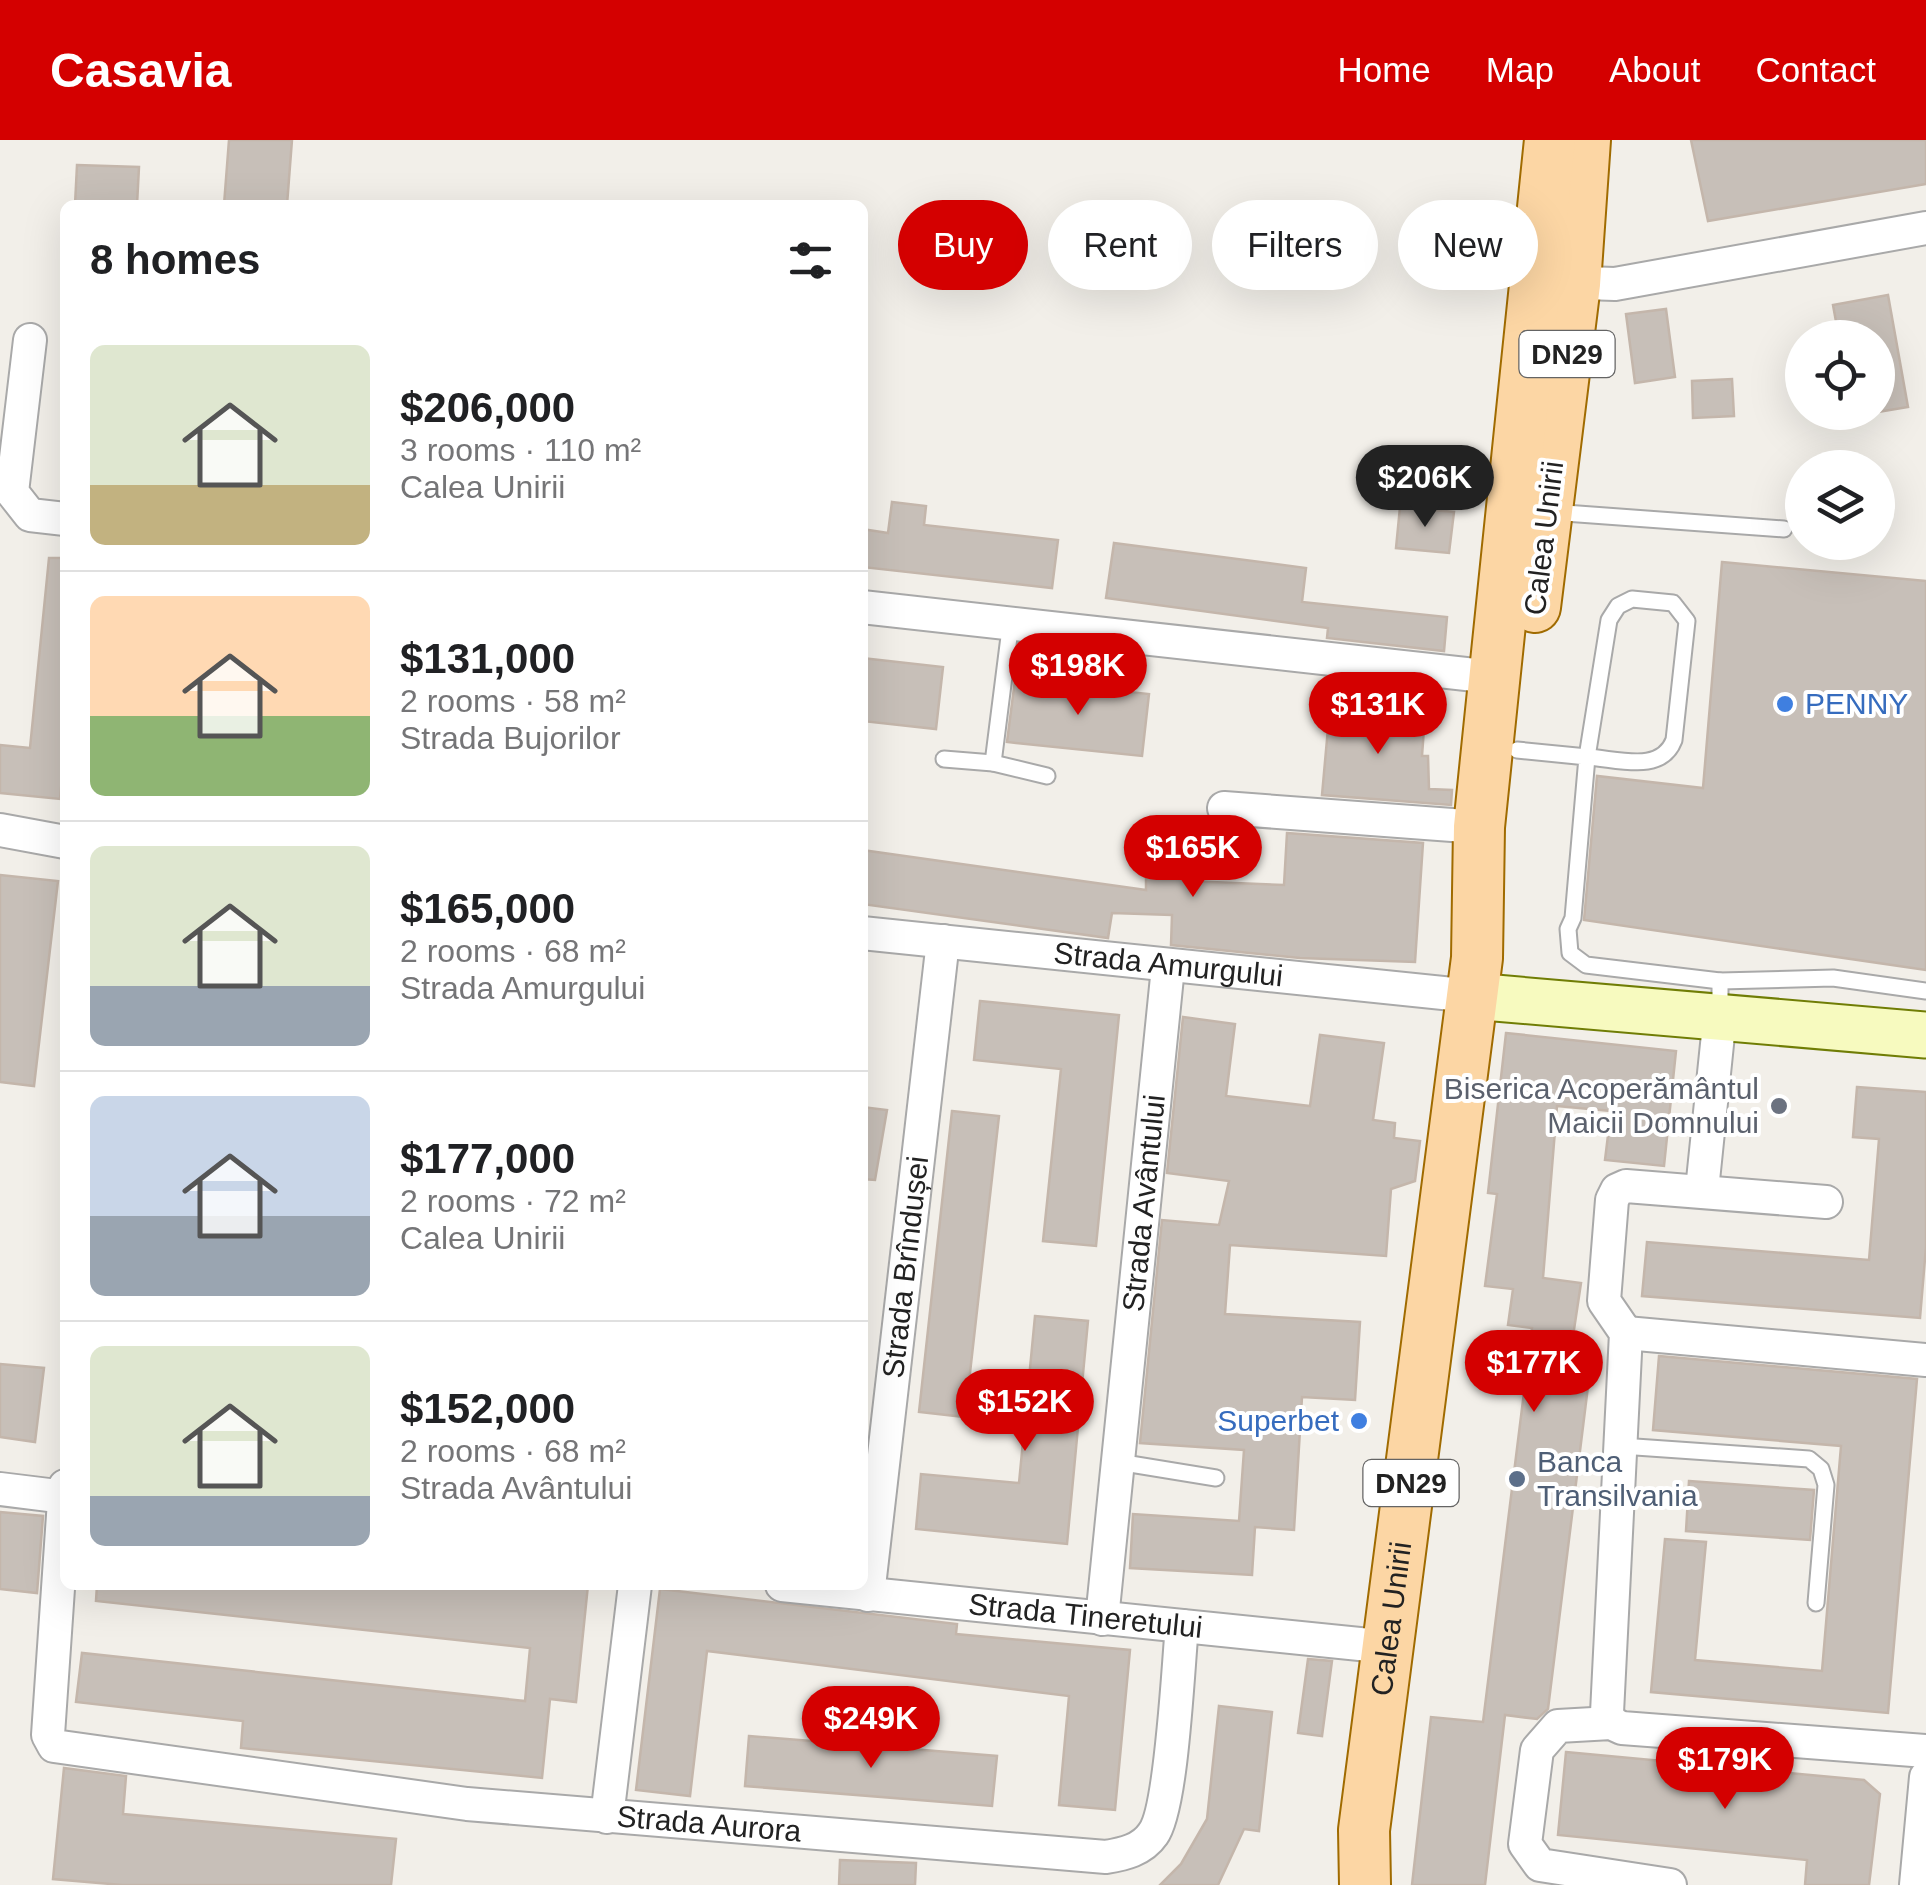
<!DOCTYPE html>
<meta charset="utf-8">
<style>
body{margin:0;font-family:Helvetica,sans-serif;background:#f2f2f2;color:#202124;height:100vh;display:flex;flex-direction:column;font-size:38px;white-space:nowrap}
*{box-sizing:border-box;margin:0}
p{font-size:32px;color:#757577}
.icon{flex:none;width:55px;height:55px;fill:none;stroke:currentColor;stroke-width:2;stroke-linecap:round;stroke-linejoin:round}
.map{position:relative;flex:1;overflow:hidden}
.side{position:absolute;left:60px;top:60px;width:808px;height:1390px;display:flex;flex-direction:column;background:#fff;border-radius:15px;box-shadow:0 10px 40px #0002}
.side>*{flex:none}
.hud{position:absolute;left:898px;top:60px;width:878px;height:90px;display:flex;gap:20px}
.tools{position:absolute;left:1785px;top:180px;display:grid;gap:20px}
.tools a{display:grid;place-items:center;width:110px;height:110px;border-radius:50%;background:#fff;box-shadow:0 10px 40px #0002;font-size:50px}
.price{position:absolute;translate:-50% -85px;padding:0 22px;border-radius:35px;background:#d40000;color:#fff;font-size:32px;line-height:65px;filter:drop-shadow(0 2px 5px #0008)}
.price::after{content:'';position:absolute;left:50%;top:60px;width:30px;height:22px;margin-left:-15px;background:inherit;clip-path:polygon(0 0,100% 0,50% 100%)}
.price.current{background:#222;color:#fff}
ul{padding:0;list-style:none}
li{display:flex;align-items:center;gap:30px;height:250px;padding:0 30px}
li+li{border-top:2px solid #e0e0e0}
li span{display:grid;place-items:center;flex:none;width:280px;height:200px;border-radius:15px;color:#555}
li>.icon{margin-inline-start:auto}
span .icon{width:120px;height:120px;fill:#fffc;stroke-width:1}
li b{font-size:42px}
h2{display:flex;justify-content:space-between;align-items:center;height:120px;padding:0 30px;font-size:42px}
.chip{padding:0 35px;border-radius:45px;background:#fff;box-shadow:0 10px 40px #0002;font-size:35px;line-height:90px}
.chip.current{background:#d40000;color:#fff}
header{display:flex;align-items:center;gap:60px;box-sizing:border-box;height:140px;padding:0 50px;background:#d40000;color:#fff}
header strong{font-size:48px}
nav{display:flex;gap:55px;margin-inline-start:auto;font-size:35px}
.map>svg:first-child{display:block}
.building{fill:#c7bfb8;stroke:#c4b6ab;stroke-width:2.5}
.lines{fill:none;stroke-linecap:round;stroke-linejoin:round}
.lane-casing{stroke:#a9a9a9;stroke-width:19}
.street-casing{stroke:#a9a9a9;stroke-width:36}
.secondary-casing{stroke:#707d05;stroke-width:49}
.primary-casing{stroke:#a06b00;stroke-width:54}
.lane{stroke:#fff;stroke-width:15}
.street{stroke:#fff;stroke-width:32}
.secondary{stroke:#f7fabf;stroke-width:45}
.primary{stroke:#fcd6a4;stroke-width:50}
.shop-dot{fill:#3f7fe0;stroke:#fff;stroke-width:4}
.worship-dot{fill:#6b7280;stroke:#fff;stroke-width:4}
.service-dot{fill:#5c6f8a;stroke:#fff;stroke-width:4}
.labels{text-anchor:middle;stroke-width:8;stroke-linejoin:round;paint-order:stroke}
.shield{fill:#fff;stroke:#646464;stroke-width:2.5}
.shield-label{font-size:28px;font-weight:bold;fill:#222}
.street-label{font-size:30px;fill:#222;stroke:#fff}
.shop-label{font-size:30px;fill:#366cbe;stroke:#fff;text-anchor:start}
.worship-label{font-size:30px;fill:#5b616d;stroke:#fff;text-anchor:end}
.service-label{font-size:30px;fill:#4e5e75;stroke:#fff;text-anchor:start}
</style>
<header>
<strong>Casavia</strong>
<nav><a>Home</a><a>Map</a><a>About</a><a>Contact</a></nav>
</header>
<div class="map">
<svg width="1926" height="1745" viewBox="0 0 1926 1745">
<rect width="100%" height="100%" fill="#f2efe9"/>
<!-- building -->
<g class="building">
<polygon points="229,0 292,0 287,65 224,65"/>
<polygon points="1691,0 1926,0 1926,44 1708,81"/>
<polygon points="77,25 139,27 137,65 75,65"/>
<polygon points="1888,155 1908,267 1878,272 1878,198 1839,198 1833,165"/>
<polygon points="1666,169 1675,237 1635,243 1626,174"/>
<polygon points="1732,239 1734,276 1693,278 1692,241"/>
<polygon points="892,362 926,366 924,385 1058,400 1052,448 862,427 862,389 888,393"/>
<polygon points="1400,367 1454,372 1449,413 1396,408"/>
<polygon points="1114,403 1306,428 1302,462 1447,477 1444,511 1327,498 1328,488 1106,458"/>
<polygon points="49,418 65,418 65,606 60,659 0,653 0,605 30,608"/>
<polygon points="1722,422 1926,441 1926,830 1584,780 1597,636 1703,648"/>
<polygon points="862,518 943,527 936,589 862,581"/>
<polygon points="1015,540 1149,554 1142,616 1007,602"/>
<polygon points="1330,566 1425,575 1422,616 1428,616 1429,649 1452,650 1451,665 1322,655"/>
<polygon points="1287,693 1423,703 1415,822 1300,818 1171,805 1172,775 1112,773 1108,798 862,764 862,710 1146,750 1146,733 1187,735 1186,741 1284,745"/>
<polygon points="0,735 58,741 34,946 0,942"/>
<polygon points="980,861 1119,875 1096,1106 1043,1101 1061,929 974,920"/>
<polygon points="1183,877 1235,884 1226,956 1310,966 1320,895 1384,903 1373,980 1395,983 1394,998 1420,1001 1415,1041 1391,1049 1386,1116 1230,1105 1225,1174 1360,1182 1355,1260 1302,1257 1294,1390 1255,1387 1252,1435 1130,1428 1133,1374 1239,1381 1244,1310 1140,1303 1162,1080 1219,1085 1229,1041 1167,1033"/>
<polygon points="1506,893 1676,911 1664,1026 1605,1020 1611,971 1557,966 1543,1138 1581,1143 1572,1203 1593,1206 1548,1569 1537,1579 1505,1575 1485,1745 1412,1745 1431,1577 1483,1582 1532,1188 1508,1185 1513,1149 1485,1146 1497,1054 1488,1053"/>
<polygon points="1857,947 1926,952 1926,1107 1920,1178 1642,1156 1647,1102 1869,1120 1879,999 1853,997"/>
<polygon points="862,967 887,970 875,1040 862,1039"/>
<polygon points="952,971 999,976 965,1277 919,1272"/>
<polygon points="1035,1176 1088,1181 1067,1404 916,1389 921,1334 1019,1343"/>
<polygon points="1659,1216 1917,1239 1888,1573 1651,1552 1665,1399 1706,1402 1695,1520 1822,1531 1841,1306 1653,1290"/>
<polygon points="0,1224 44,1228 35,1302 0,1297"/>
<polygon points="1689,1341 1814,1350 1810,1400 1686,1391"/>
<polygon points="0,1372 43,1376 37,1453 0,1449"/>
<polygon points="97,1445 588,1445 576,1562 550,1559 542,1638 241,1608 243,1581 76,1562 82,1513 525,1561 530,1508 96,1461"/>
<polygon points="660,1449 957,1484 956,1494 1130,1510 1115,1670 1059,1665 1069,1556 707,1511 690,1656 636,1650"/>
<polygon points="1308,1519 1332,1521 1322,1596 1298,1593"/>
<polygon points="1219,1566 1272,1572 1259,1691 1244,1689 1218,1745 1160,1745 1181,1724 1207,1679"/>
<polygon points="749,1596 997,1616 992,1666 745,1646"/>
<polygon points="1566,1612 1864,1640 1880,1654 1869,1745 1805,1745 1807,1720 1558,1695"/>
<polygon points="64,1628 126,1636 123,1674 396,1699 391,1745 122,1745 53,1739"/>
<polygon points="840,1720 916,1723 915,1745 839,1745"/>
</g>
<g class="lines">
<defs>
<g id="lane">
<polyline points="1551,372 1784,389"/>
<path d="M1632,459L1673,463L1687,481L1674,600C1661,634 1619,619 1587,617L1609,480L1618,466Z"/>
<polyline points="1517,610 1587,617 1573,778 1568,789 1570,813 1586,825 1720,841 1720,874"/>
<polyline points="944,619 993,623 1047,636"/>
<polyline points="993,623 1011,481"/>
<polyline points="1720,841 1833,838 1926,851"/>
<polyline points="1621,1306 1809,1319 1821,1329 1826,1345 1816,1463"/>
<polyline points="1118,1322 1216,1338"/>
</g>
<g id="street">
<polyline points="1555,142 1615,144 1926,88"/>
<polyline points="30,200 12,352 30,375 65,379"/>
<polyline points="862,467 1493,537"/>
<polyline points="1224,668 1479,687"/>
<polyline points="0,690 65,702"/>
<path id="s1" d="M862,793L1472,856"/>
<polyline points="1702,1050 1720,875"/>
<polyline points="1626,1193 1926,1220"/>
<path id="s2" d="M65,1346L48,1595L54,1606L467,1664L1106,1717C1124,1714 1142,1710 1153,1694C1172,1669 1178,1526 1182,1486"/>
<polyline points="0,1349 65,1357"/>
<path id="s3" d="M782,1445L1389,1507"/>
<path id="s4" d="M868,1455L943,801"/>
<path id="s5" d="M1102,1479L1168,827"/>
<polyline points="1611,1583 1607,1573 1626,1193 1604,1161 1612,1060 1617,1050 1626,1046 1826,1062"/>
<polyline points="607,1677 635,1445"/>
<polyline points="1670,1745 1540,1725 1525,1704 1537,1610 1558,1586 1611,1583 1622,1588 1926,1611"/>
<polyline points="1916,1745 1926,1637"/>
</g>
<polyline id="secondary" points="1472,856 1926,895"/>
<g id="primary">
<polyline points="1535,467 1575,144 1585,0"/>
<path id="s6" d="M1365,1745L1364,1690L1477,818L1479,687L1550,0"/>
</g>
</defs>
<!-- lane casing -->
<use href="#lane" class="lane-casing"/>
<!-- street casing -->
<use href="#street" class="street-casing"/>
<!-- secondary casing -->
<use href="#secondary" class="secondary-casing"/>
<!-- primary casing -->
<use href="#primary" class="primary-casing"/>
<!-- lane -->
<use href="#lane" class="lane"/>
<!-- street -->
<use href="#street" class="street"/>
<!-- secondary -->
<use href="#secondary" class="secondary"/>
<!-- primary -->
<use href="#primary" class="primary"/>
</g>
<!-- markers -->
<g class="shop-dot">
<circle cx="1785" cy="564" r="10"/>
<circle cx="1359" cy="1281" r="10"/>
</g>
<circle class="worship-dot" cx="1779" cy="966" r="10"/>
<circle class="service-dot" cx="1517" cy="1339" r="10"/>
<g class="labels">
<!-- shield labels -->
<g class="shield">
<rect x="1519.5" y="191" width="95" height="46" rx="8"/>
<rect x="1363.5" y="1320" width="95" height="46" rx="8"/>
</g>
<g class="shield-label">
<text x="1567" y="224">DN29</text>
<text x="1411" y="1353">DN29</text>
</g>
<!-- street labels -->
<g class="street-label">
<text transform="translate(1544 398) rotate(-83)" y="10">Calea Unirii</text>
<text dy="10" stroke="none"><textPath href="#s1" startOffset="308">Strada Amurgului</textPath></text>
<text dy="10" stroke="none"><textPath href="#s5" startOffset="418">Strada Avântului</textPath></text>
<text dy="10" stroke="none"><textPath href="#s4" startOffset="330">Strada Brîndușei</textPath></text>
<text dy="10" stroke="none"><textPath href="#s3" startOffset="305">Strada Tineretului</textPath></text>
<text dy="10" stroke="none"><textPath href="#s6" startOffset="268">Calea Unirii</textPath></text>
<text dy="10" stroke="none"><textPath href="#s2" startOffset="922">Strada Aurora</textPath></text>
</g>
<!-- shop labels -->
<g class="shop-label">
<text x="1805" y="574">PENNY</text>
<text x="1339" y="1291" text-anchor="end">Superbet</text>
</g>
<!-- worship labels -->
<g class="worship-label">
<text x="1759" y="959">Biserica Acoperământul<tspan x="1759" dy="34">Maicii Domnului</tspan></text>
</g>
<!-- service labels -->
<g class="service-label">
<text x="1537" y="1332">Banca<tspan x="1537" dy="34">Transilvania</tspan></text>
</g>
</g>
</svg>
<div class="tools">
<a><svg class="icon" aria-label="locate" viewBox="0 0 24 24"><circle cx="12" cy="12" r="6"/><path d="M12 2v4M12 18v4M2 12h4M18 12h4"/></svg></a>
<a><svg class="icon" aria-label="layers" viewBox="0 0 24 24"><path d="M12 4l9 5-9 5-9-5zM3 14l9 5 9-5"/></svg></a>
</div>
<b class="price current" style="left:1425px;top:390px">$206K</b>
<b class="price" style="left:1078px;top:578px">$198K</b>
<b class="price" style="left:1378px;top:617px">$131K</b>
<b class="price" style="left:1193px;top:760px">$165K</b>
<b class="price" style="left:1534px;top:1275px">$177K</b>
<b class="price" style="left:1025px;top:1314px">$152K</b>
<b class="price" style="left:871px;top:1631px">$249K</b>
<b class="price" style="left:1725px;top:1672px">$179K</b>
<div class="hud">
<a class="chip current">Buy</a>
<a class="chip">Rent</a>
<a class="chip">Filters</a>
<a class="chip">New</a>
</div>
<section class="side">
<h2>8 homes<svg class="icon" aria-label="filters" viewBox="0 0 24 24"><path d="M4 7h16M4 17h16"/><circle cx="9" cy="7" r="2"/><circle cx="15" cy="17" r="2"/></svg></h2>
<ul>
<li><span style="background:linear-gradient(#dfe7d0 70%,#c2b280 0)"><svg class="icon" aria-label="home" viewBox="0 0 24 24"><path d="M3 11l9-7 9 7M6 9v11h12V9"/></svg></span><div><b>$206,000</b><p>3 rooms · 110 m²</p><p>Calea Unirii</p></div></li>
<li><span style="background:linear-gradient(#ffd9b3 60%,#8fb573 0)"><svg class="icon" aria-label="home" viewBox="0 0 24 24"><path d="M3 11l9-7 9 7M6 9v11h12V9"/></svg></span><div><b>$131,000</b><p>2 rooms · 58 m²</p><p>Strada Bujorilor</p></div></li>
<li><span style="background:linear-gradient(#dfe7d0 70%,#9aa5b1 0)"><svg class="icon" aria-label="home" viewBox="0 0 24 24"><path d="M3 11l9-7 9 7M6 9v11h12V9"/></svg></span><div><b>$165,000</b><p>2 rooms · 68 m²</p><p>Strada Amurgului</p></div></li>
<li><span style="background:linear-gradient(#c9d6e8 60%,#9aa5b1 0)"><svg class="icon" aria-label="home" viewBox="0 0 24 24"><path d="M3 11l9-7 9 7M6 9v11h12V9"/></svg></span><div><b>$177,000</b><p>2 rooms · 72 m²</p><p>Calea Unirii</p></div></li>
<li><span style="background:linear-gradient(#dfe7d0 75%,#9aa5b1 0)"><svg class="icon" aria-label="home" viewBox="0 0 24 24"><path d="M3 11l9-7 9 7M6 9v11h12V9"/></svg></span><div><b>$152,000</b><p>2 rooms · 68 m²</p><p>Strada Avântului</p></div></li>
</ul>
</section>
</div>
